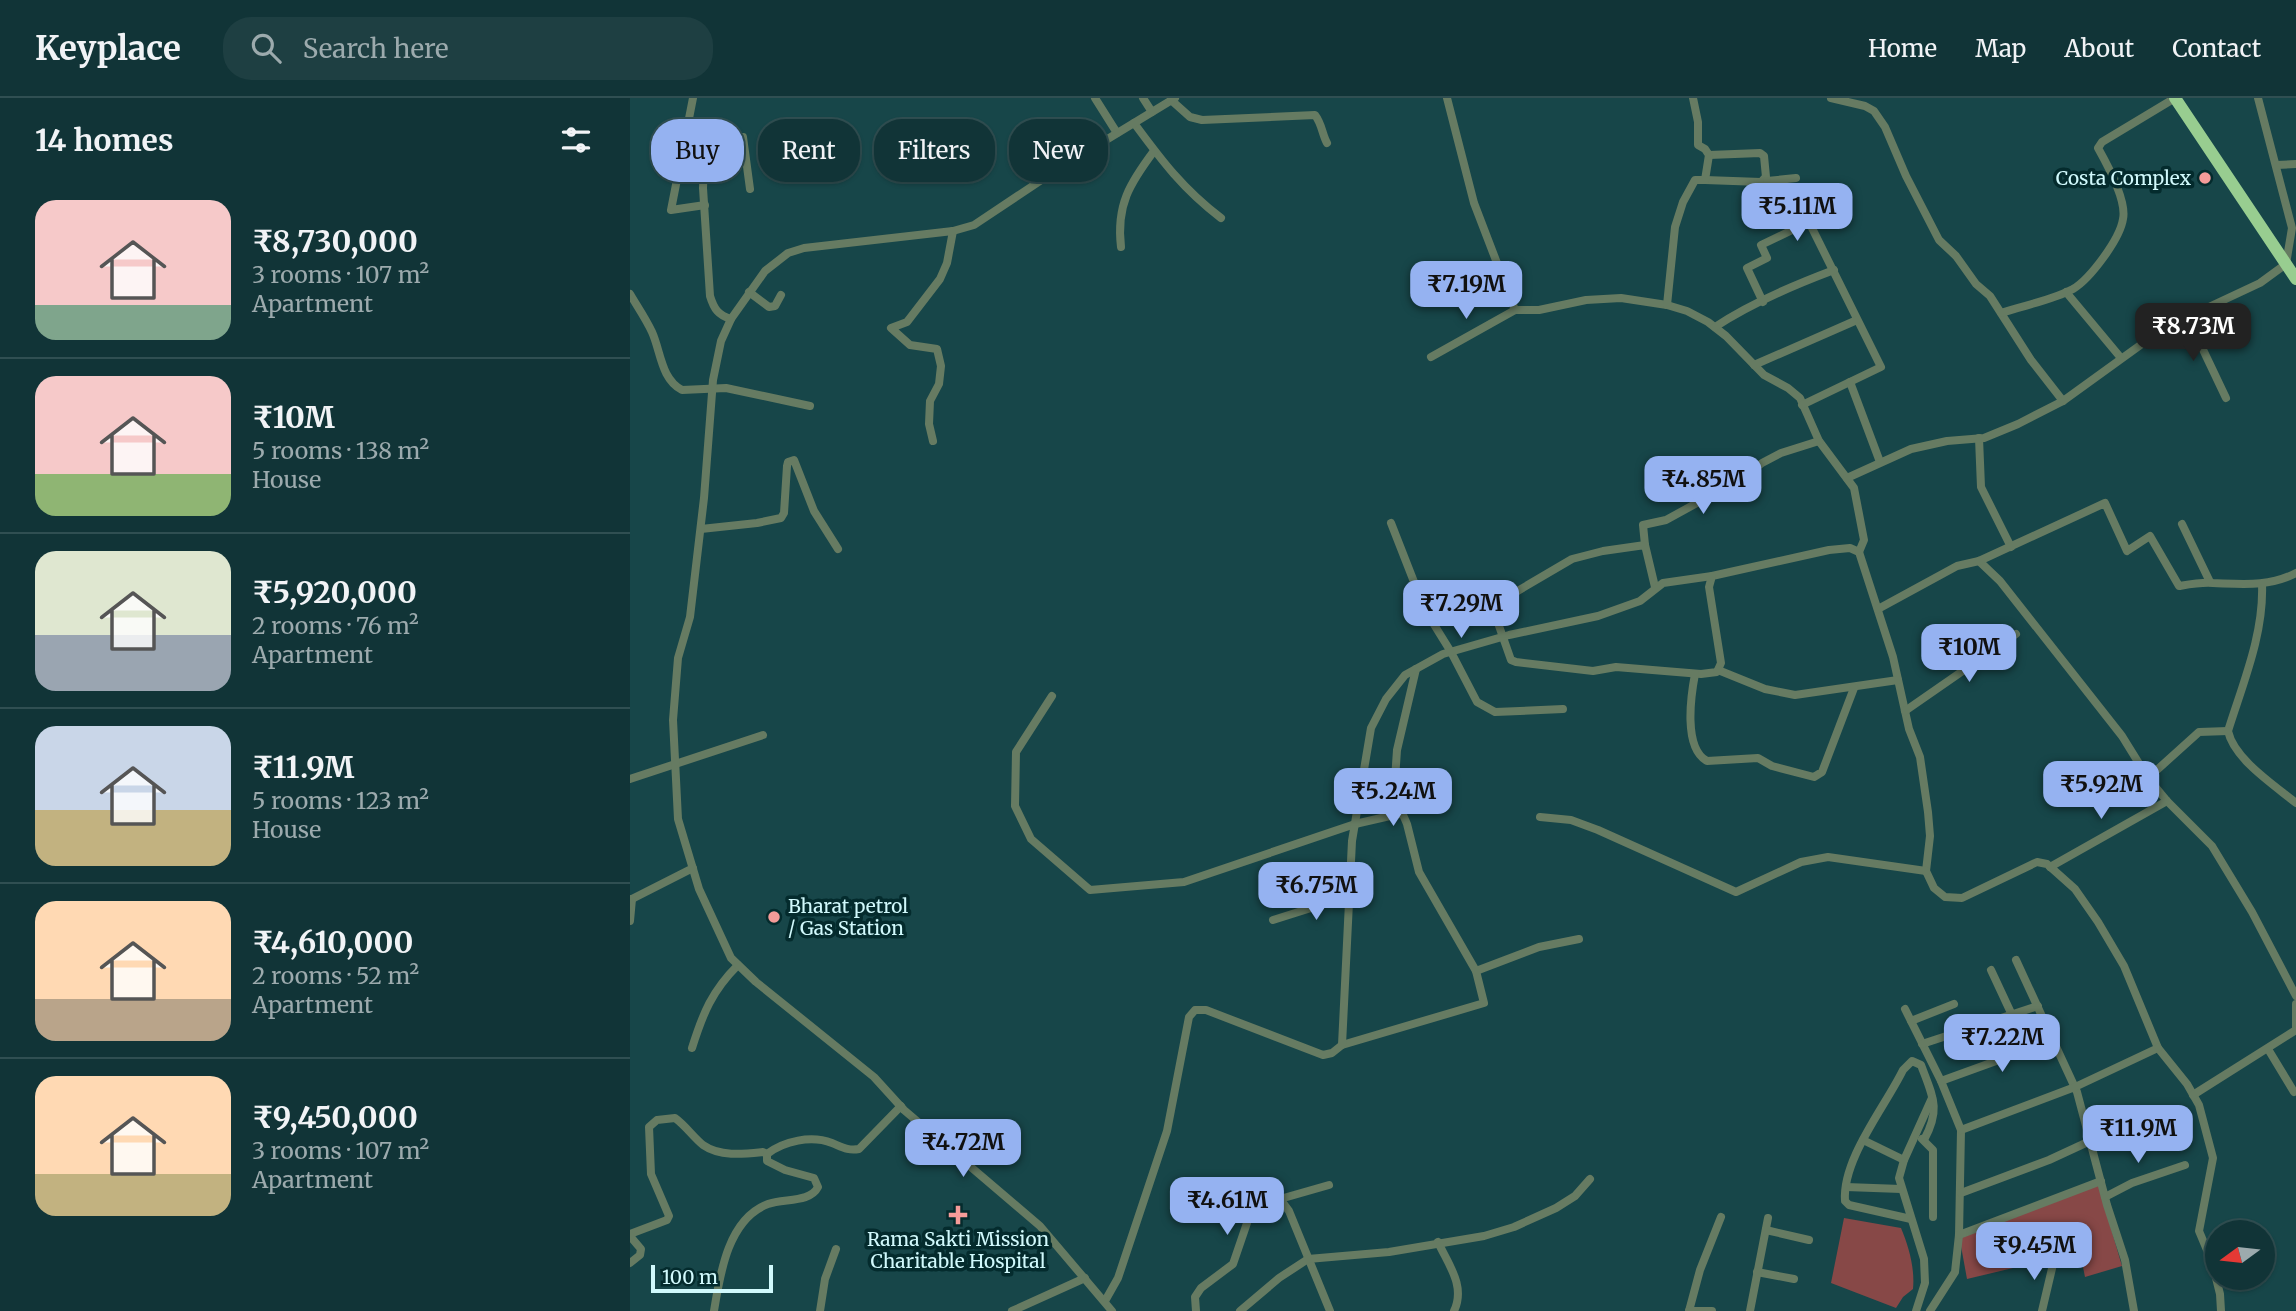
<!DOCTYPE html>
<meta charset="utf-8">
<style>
body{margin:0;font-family:Merriweather,serif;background:#1e3f42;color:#f1f3f6;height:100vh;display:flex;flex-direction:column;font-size:26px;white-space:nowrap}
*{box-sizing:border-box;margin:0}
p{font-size:23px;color:#9caaad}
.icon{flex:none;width:38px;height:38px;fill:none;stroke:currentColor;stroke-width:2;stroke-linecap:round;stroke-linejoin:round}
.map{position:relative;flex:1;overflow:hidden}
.details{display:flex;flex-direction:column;background:#113437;width:630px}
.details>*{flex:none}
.banner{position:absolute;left:21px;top:21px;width:665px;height:63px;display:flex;gap:14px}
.needle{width:46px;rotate:255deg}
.buttons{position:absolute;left:1575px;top:1122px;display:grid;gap:14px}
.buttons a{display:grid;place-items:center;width:70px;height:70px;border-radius:50%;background:#113437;box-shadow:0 2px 5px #0004,0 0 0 2px #304f52;font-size:35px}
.scale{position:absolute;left:21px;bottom:18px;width:122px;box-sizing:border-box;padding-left:7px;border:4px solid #d1f9fc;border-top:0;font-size:19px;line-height:24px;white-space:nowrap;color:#d1f9fc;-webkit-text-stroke:5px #042b2d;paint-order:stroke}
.price{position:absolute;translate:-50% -60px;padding:0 16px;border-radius:14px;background:#95b2f1;color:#111;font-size:23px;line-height:46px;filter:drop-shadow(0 2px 4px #0008)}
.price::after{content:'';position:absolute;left:50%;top:42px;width:21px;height:16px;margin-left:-10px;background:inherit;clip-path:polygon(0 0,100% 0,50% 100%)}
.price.selected{background:#222;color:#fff}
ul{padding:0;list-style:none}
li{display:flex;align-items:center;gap:21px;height:175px;padding:0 35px}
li+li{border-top:2px solid #304f52}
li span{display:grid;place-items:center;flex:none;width:196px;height:140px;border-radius:21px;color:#555}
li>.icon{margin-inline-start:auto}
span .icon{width:84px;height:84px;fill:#fffc;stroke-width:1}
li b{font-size:30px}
h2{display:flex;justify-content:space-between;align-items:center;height:84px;padding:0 35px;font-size:30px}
.chip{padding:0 24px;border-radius:28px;background:#113437;box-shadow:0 2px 5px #0004,0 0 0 2px #304f52;font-size:24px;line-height:63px}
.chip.selected{background:#95b2f1;color:#111}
header{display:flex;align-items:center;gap:42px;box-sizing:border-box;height:98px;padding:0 35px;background:#113437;border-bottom:2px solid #304f52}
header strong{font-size:33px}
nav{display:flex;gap:38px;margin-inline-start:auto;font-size:24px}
.search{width:490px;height:63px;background:#1e3f42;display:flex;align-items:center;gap:18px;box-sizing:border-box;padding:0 24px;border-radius:28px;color:#9caaad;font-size:26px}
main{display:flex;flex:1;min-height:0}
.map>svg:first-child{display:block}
.green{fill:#874847}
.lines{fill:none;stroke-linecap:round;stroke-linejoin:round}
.minor{stroke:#667b62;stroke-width:8}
.highway{stroke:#98cd90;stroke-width:12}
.poi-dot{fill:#f59b99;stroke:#042b2d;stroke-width:2.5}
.labels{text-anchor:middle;stroke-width:7;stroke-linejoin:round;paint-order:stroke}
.poi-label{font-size:19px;fill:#d1f9fc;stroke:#042b2d;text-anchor:end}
</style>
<header>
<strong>Keyplace</strong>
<div class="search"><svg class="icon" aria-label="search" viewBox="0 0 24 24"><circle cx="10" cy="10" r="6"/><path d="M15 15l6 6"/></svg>Search here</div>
<nav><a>Home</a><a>Map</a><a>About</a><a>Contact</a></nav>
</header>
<main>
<section class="details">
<h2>14 homes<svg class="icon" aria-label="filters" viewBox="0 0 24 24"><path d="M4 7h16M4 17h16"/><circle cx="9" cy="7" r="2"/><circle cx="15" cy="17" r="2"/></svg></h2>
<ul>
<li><span style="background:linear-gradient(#f6c9c9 75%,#7fa58c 0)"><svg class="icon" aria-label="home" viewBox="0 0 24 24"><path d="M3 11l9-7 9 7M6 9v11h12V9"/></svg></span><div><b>₹8,730,000</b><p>3 rooms · 107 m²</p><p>Apartment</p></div></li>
<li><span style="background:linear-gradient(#f6c9c9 70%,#8fb573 0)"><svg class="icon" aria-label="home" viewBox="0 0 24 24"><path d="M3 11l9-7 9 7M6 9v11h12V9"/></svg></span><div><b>₹10M</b><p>5 rooms · 138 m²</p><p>House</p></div></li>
<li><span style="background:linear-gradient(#dfe7d0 60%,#9aa5b1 0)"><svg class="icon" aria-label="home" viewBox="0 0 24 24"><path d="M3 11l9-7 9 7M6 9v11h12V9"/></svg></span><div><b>₹5,920,000</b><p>2 rooms · 76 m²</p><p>Apartment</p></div></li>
<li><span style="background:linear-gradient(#c9d6e8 60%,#c2b280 0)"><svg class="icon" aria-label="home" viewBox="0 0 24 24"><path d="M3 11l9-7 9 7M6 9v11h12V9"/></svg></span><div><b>₹11.9M</b><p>5 rooms · 123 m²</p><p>House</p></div></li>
<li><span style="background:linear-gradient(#ffd9b3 70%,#b9a48a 0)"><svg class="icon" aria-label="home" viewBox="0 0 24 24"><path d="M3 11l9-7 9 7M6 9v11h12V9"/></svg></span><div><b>₹4,610,000</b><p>2 rooms · 52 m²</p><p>Apartment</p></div></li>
<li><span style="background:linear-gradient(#ffd9b3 70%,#c2b280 0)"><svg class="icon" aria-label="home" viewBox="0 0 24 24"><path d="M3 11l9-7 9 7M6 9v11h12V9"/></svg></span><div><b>₹9,450,000</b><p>3 rooms · 107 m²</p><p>Apartment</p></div></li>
</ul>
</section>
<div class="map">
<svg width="1666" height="1213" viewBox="0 0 1666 1213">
<rect width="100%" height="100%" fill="#174649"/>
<!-- green -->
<g class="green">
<polygon points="1468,1086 1492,1168 1455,1179 1450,1154 1337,1181 1329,1137"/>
<path d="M1214,1120L1271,1130C1279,1149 1285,1171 1283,1191L1273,1199L1266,1210L1201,1185Z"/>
</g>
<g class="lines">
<!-- minor -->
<g class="minor">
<polyline points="63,0 41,112 75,107"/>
<polyline points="465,0 487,35"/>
<polyline points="513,0 522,14"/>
<polyline points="817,0 844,105 885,212 909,212 956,202 991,200 1037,207 1057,213 1078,224 1096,238 1134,277 1158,290 1170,300 1189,343 1224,390 1234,442 1229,454"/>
<polyline points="1201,0 1235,8 1244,13 1255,29 1276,78 1309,142 1326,158 1346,186 1360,198 1401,262 1433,303"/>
<path d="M541,2L560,19L572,22L685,17C692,26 692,36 697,45"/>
<path d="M504,25C532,63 553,91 591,120"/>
<polyline points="1646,67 1666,66"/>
<polyline points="1134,81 1137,83 1166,80"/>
<polyline points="1075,82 1131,84 1136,79 1134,58 1130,55 1079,57"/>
<polyline points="1137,83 1139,107"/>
<path d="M491,149C486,107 500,85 524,53"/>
<polyline points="119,194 139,209 145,208 151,197"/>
<polyline points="1436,194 1491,260"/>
<path d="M0,196C7,208 16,221 22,234C31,254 31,281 52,292L96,290L180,308"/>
<polyline points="1133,204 1117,170 1137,160 1131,147 1179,124 1251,269 1172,307"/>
<polyline points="1037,207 1045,129 1053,104 1065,82 1075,82 1079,57 1075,51 1068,47 1068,24 1063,0"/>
<path d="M1371,215C1394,207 1421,203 1443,191C1460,181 1490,141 1493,121C1497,103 1477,66 1468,50L1472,44L1545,0"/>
<polyline points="1557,218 1596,300"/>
<path d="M101,221C88,217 84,211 80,198L73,90L74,65L78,43L113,39L120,91"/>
<path d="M1085,229C1121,205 1164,187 1204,172"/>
<polyline points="801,259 885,212"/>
<polyline points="1124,267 1227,222"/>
<polyline points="1220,284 1250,364"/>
<polyline points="1349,340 1351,389 1381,449"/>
<polyline points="303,343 299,326 300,303 309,286 311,268 307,251 280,247 261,230 277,224 310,181 317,165 323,133"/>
<polyline points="1217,380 1281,351 1317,343 1354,340 1388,326 1433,303 1534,230 1630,185 1656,166 1662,130 1628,0"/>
<polyline points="761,425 795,512 821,554 847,604 865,614 933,611"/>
<polyline points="1552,426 1580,484"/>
<polyline points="71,431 127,425 151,420 154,415 157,368 158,364 164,362 184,413 208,451"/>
<polyline points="1015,447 1013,427 1036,422 1116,378 1132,365 1151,355 1189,343"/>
<polyline points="1349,463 1370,483 1492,638 1518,680 1537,703 1582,748 1622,814 1666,898"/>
<path d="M1632,486C1634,536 1613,585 1598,633C1604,661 1644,687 1666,705"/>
<polyline points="1025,489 1015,447 973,453 942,461 862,508 881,562 886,564 963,573 986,569 1071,576 1087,574 1091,565 1079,489 1082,478 1199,452 1220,450 1229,454 1263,559 1279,631 1290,659 1298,714 1300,738 1296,773 1304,790 1315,799 1332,800 1407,764 1417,766 1445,791 1468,824 1494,868 1528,950 1557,986 1569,1007 1583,1060 1569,1133 1582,1164 1590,1196 1591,1213"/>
<path d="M1248,511L1327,468L1349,463L1475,405L1497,453L1520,438L1549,488C1561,486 1572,484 1583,485C1613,486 1639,489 1666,475"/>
<polyline points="1088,572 1135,591 1165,597 1268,582"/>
<path d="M1065,576C1061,597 1053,650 1077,663L1128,660L1142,668L1184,679L1192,674L1224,590"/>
<polyline points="422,598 386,654 385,708 401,741 460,792 554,784 725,726 773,715"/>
<polyline points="1275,613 1386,536"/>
<polyline points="1518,680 1569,634 1598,633"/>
<polyline points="0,681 133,637"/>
<polyline points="910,719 941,722 968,732 1106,794 1171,764 1198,759 1296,773"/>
<polyline points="1420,769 1537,703"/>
<polyline points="0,802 63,770"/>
<polyline points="643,822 719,798"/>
<polyline points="0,823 2,801"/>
<polyline points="1386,862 1447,994 1477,1107 1495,1162 1504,1213"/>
<polyline points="1361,872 1382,917"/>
<polyline points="846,873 909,849 949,841"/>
<polyline points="1666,906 1666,932"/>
<polyline points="1275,911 1311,983 1331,1032 1329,1137 1325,1174 1300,1213"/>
<polyline points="1281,923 1324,906"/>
<polyline points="1292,946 1408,908"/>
<polyline points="712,947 854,905 846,873 789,774 777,726 764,696 767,652 786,571"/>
<path d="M62,950C73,915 82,893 108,867"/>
<polyline points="1638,951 1664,994"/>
<polyline points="1311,983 1424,942"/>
<polyline points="1563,997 1666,932"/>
<polyline points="1331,1032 1445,989 1528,950"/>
<polyline points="1292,1041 1303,1052 1303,1119"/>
<polyline points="1233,1042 1274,1062"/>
<polyline points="1216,1089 1271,1091"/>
<polyline points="1331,1095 1419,1062 1460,1043"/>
<polyline points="1475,1099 1502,1085 1555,1067"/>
<polyline points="650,1101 659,1113 700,1213"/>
<path d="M1281,1121L1219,1107L1215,1103C1212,1061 1255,1009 1273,972L1282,963L1291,967C1303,999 1311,1011 1294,1042"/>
<polyline points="1136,1132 1179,1142"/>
<path d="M0,1136L37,1122L39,1118L21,1076L19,1029L27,1022L45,1020C56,1028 63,1039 73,1047C90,1059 114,1056 133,1054L137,1056"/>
<polyline points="1329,1137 1471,1083"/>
<polyline points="0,1138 11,1151 10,1157 0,1165"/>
<path d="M808,1144C818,1166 836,1188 824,1213"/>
<polyline points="1127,1174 1164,1181"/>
<polyline points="475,1203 488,1180 537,1033 559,919 565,912 576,912 693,957 702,955 712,947 722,743 741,630 756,601 775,577 813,556 879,537 968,518 1010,503 1033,485 1082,478"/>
<path d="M84,1213C90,1176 98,1121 138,1106C154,1100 180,1105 188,1089L184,1080L155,1072L137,1063V1056C154,1043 181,1037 202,1045C212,1049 218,1053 229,1051L271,1008"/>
<polyline points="190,1213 195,1181 206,1151"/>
<polyline points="382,1213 455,1180"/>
<polyline points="482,1213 410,1128 274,1012 244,979 126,884 101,860 69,791 48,721 43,622 48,560 60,519 74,400 83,282 91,243 101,221 135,173 158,155 174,150 323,133 344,127 425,73 545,0"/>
<polyline points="566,1213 565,1199 571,1190 603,1166 617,1125 618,1110 626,1101 635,1097 650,1101 699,1087"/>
<polyline points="610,1213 649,1180 678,1161 759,1154 854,1138 884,1129 926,1110 945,1098 960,1081"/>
<polyline points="1059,1213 1070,1172 1091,1119"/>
<polyline points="1059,1213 1082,1213"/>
<polyline points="1120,1213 1138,1120"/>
<polyline points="1286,1213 1295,1185 1294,1161 1269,1080 1274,1062 1302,1000"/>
<polyline points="1412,1213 1424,1162"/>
</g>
<!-- highway -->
<polyline class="highway" points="1545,0 1666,181"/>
</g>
<!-- markers -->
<g class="poi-dot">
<circle cx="1575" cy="80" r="7"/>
<circle cx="144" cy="819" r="7"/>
<path d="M324.5 1106.5h7v7h7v7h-7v7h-7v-7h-7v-7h7z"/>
</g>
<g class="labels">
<!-- poi labels -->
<g class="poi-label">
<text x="1561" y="87">Costa Complex</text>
<text x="158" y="815" text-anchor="start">Bharat petrol<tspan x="158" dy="22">/ Gas Station</tspan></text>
<text x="328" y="1148" text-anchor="middle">Rama Sakti Mission<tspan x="328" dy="22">Charitable Hospital</tspan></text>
</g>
</g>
</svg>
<div class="buttons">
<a><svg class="needle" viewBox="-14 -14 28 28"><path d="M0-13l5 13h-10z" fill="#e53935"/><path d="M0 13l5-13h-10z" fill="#9caaad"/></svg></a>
</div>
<div class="scale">100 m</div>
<b class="price" style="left:1167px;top:145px">₹5.11M</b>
<b class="price" style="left:836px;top:223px">₹7.19M</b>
<b class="price selected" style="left:1563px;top:265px">₹8.73M</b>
<b class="price" style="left:1073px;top:418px">₹4.85M</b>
<b class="price" style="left:831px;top:542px">₹7.29M</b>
<b class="price" style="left:1339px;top:586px">₹10M</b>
<b class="price" style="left:1471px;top:723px">₹5.92M</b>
<b class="price" style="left:763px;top:730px">₹5.24M</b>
<b class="price" style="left:686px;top:824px">₹6.75M</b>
<b class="price" style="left:1372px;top:976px">₹7.22M</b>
<b class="price" style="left:1508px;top:1067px">₹11.9M</b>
<b class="price" style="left:333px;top:1081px">₹4.72M</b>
<b class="price" style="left:597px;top:1139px">₹4.61M</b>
<b class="price" style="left:1404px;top:1184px">₹9.45M</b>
<div class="banner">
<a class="chip selected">Buy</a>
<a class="chip">Rent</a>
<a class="chip">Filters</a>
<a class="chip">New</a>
</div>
</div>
</main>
